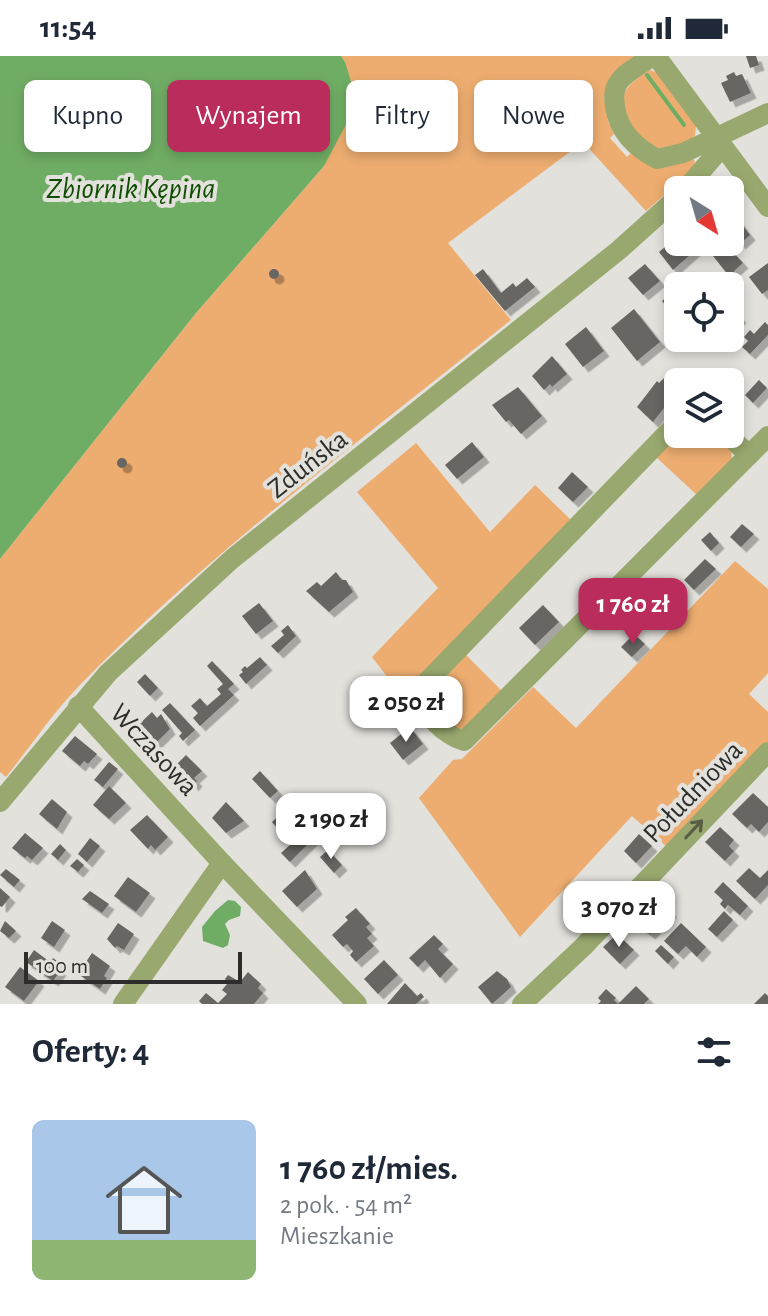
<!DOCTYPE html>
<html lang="pl">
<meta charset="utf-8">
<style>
body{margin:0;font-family:"Alegreya Sans",sans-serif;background:#f6f6f7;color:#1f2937;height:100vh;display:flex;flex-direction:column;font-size:30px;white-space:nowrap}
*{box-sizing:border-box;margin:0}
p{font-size:26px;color:#747a83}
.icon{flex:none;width:44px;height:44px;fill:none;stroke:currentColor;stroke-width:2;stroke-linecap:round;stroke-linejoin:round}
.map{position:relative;height:948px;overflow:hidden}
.panel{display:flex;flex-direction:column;background:#fff;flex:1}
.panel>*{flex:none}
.guide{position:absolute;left:24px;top:24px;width:720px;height:72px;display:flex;gap:16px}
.needle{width:52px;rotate:143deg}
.buttons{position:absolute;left:664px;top:120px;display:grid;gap:16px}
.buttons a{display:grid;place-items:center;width:80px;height:80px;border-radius:12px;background:#fff;box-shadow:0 4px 12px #0003;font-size:40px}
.scale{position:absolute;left:24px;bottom:20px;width:218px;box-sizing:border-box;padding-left:8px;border:4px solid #2d2d2b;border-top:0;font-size:22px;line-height:28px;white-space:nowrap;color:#2d2d2b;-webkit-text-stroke:6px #e2e1dc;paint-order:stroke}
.price{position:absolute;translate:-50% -68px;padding:0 18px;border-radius:16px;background:#fff;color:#222;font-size:26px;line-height:52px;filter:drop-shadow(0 2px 4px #0008)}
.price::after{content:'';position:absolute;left:50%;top:48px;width:24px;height:18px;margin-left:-12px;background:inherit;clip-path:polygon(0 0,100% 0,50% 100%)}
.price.on{background:#ba2c5c;color:#fff}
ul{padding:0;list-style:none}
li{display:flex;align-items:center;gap:24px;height:200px;padding:0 32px}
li+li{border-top:2px solid #e0e1e3}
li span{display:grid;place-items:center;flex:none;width:224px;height:160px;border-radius:12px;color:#555}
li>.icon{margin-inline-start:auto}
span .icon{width:96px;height:96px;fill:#fffc;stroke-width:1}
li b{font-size:34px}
h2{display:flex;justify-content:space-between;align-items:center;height:96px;padding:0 32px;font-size:34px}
.chip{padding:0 28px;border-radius:12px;background:#fff;box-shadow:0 4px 12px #0003;font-size:28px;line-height:72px}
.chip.on{background:#ba2c5c;color:#fff}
.status{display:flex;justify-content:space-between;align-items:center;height:56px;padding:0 40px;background:#fff;direction:ltr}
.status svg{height:22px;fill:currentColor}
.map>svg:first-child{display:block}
.green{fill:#edad70}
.water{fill:#70ad64}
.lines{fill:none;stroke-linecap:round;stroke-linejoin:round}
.stream{stroke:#70ad64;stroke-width:4}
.building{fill:#686662;filter:url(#shadow)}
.minor{stroke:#98a86e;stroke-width:20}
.oneway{stroke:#585e46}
.labels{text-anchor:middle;stroke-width:8;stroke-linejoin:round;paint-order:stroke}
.street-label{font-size:28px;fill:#2d2d2b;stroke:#e2e1dc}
.water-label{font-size:30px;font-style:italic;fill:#0f4d00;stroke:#e2e1dc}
</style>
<div class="status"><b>11:54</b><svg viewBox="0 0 49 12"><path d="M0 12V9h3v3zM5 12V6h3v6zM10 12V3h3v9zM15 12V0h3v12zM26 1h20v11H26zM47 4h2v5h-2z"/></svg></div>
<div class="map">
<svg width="768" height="948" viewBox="0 0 768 948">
<defs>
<filter id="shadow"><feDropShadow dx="5.5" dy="5.5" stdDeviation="0" flood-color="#0004"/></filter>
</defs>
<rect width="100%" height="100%" fill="#e2e1dc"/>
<!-- green -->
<g class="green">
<path d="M341,0H635L604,41L608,65L614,78L610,82L627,101L631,97L693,102L695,106L693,114L646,155L583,86L448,187L511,264C364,382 210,496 78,631C52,658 30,691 6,721L0,716V503L196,257L324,110L345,6Z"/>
<path d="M650,14L658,17L696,70L695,79L688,88C679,90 666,95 657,94C649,92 643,84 638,78C611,50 619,32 650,14Z"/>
<polygon points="678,378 716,378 731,392 732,406 699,441 655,400"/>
<polygon points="416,387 490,476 535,429 571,464 402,640 372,601 438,532 357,436"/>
<polygon points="735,505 768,533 768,617 749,638 768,656 768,686 669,793 632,760 520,881 419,742 453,704 462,703 533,631 576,672"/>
<polygon points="466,599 504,637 466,674 450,672 434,652 432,635"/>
</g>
<!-- water -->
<g class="water">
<polygon points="0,0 341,0 345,6 353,32 351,59 324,110 196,257 0,503"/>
<polygon points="228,844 235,845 241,851 240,860 229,864 225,868 230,879 228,889 223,892 203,885 202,871 215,855"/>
</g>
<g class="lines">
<!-- stream -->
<polyline class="stream" points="647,19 684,69"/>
</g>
<!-- building -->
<g class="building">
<polygon points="746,0 756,0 759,9 750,12"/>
<polygon points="734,16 736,20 742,18 751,37 730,46 721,27 728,24 726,20"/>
<circle cx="490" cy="79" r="5"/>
<polygon points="734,158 750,179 740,188 736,183 724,193 730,198 733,196 743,207 734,215 737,219 732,224 706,191 713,186 730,186 730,161"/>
<polygon points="678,180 678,186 695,186 699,191 673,214 659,196"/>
<polygon points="768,207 768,234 762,238 749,221"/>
<polygon points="645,208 660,225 643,239 628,222"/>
<circle cx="274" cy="218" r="5"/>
<polygon points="483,213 501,237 513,227 516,231 527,222 535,231 505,255 475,219"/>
<polygon points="678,231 678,243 668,252 662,245"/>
<polygon points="730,248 741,262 730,270"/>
<polygon points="634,253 660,286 637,305 611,272"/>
<polygon points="765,266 768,269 768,279 750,298 742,291 748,285 744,281 750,274 754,278"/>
<polygon points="586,271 604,295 583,311 565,288"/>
<polygon points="552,300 567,318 552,331 550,328 544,334 532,320"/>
<polygon points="668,318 678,328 678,340 674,344 672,342 653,366 637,351 657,325 659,327"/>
<polygon points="759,324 767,332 753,347 745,339"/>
<polygon points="518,331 542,360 521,378 509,364 506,366 492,349"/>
<polygon points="472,386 484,401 457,423 445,409"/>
<circle cx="122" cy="407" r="5"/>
<polygon points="572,416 588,431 573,446 558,432"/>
<polygon points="742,468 754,478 741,491 730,481"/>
<polygon points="710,476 719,487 711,495 701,484"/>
<polygon points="705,503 716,513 694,534 684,524"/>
<polygon points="336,516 342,524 346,524 353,536 329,556 306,535 317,526 321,530"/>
<polygon points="259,547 273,565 256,578 242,560"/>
<polygon points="543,549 559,566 535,589 519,572"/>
<polygon points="288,569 296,580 278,597 271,590 284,579 281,575"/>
<polygon points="634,578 645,588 632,601 621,591"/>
<polygon points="260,601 267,609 246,628 239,619 243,616 241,614 245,610 247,612"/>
<polygon points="212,605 234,628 228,633 234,639 200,670 193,662 198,657 191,650 200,642 207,650 221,638 217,633 223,628 207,610"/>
<polygon points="145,618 158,632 150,640 137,626"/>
<polygon points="170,647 195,674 183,685 179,680 182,677 162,654"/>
<polygon points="152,656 157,662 161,658 170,673 153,690 135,672"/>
<polygon points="410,671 423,688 403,704 390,687"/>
<polygon points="75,680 97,698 88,708 84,705 80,710 62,695"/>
<polygon points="186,699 202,715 194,722 197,725 193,730 190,726 184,732 168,717"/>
<polygon points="109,706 118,713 103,731 94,724"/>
<polygon points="260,715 278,735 270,742 252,723"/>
<polygon points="109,730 126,747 109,763 93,749"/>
<polygon points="753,737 768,751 768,766 759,776 751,768 747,772 732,758"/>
<polygon points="52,743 67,756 57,773 39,758"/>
<polygon points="226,746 244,765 226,777 212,762"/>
<polygon points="286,753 300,769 310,760 322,774 290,806 281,797 291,788 272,766"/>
<polygon points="147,759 168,781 155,794 151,789 148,793 130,774"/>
<polygon points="720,771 734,784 729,790 734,795 725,805 705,786"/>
<polygon points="25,777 43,792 32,804 27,800 25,802 12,792"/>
<polygon points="639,778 652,790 636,807 624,795"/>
<polygon points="90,782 100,790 87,806 78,798"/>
<polygon points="60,788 66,794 58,804 51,798"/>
<polygon points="328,794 342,809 334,817 320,801"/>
<polygon points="77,803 84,809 78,816 70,810"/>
<polygon points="749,812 760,822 768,814 768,829 755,843 736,825"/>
<polygon points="6,813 20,824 14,831 0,819"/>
<polygon points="305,814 317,833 297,851 282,835"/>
<polygon points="128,821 150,837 136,856 114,840"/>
<polygon points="723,826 748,850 740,859 728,849 725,853 720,848 723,844 714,836"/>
<polygon points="0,832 10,841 2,851 0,850"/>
<polygon points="90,835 109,848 102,857 82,843"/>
<polygon points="654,838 671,856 650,878 631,864"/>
<polygon points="356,852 370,868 366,871 372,878 367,882 374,890 356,906 350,899 353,895 347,888 343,891 332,879 348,864 345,861"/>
<polygon points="724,855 733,864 717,881 708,873"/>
<polygon points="5,865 16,875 9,882 0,875"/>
<polygon points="52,865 65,874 54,891 41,882"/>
<polygon points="118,867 134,878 124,894 117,890 115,892 107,883"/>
<polygon points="681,867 706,891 697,901 686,890 678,898 664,885"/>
<polygon points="617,878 634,894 620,908 603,891"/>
<polygon points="434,879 443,888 438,893 453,908 440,922 425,904 418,911 409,902"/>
<polygon points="661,889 674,901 668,908 655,895"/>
<polygon points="34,894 50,906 53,902 57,905 54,909 61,914 53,925 26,906"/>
<polygon points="92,897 110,910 104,920 107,922 100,933 78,918"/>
<polygon points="384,904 398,919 378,938 364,923"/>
<polygon points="20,911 39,925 24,945 5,931"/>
<polygon points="497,915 507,923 511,931 492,948 478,931"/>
<polygon points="248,916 261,928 258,932 263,937 254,948 202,948 199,945 206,937 218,947 227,938 222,934 227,928 225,923 228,919 240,926"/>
<polygon points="405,927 417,940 421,937 424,941 416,948 387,948"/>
<polygon points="636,930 649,943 644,948 618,948"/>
<polygon points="606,933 616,942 614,944 618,948 598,948 601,945 598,942"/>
<polygon points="765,937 768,940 768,948 754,948"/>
</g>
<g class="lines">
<!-- minor -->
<g class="minor">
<path d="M653,0C642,8 625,16 618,27C613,35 614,42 615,51C619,76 635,91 657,103L683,97L768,57"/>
<polyline points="656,0 768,151"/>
<polyline points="685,134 722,91"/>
<path d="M678,366L417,636C422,656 443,679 464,685L768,380"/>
<polyline points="727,378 749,399"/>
<polyline points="78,650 222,807 357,948"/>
<polyline points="0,746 108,617 232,503 619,194 678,141"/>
<polyline points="123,948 222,807"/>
<polyline points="522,948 583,891 768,696"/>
</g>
</g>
<!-- one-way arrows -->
<defs><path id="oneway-shaft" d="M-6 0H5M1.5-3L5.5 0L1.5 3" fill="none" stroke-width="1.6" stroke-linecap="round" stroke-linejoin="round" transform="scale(2)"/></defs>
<use class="oneway" href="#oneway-shaft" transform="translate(694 773) rotate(-47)"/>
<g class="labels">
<!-- street labels -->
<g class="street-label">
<text transform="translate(307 407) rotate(-38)" y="10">Zduńska</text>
<text transform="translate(155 693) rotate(47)" y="10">Wczasowa</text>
<text transform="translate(692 735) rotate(-46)" y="10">Południowa</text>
</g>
<!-- water labels -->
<g class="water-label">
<text x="131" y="142">Zbiornik Kępina</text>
</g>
</g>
</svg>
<div class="buttons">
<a><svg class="needle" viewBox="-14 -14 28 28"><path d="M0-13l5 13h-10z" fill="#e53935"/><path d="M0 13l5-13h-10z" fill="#747a83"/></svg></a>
<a><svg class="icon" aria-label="locate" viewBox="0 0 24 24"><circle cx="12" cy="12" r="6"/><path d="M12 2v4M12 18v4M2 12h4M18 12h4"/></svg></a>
<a><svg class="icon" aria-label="layers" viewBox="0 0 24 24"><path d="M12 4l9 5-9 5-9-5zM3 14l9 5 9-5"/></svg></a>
</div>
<div class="scale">100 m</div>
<b class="price on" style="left:633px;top:590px">1 760 zł</b>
<b class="price" style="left:406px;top:688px">2 050 zł</b>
<b class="price" style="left:331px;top:805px">2 190 zł</b>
<b class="price" style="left:619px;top:893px">3 070 zł</b>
<div class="guide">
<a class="chip">Kupno</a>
<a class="chip on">Wynajem</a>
<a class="chip">Filtry</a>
<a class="chip">Nowe</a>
</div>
</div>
<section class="panel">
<h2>Oferty: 4<svg class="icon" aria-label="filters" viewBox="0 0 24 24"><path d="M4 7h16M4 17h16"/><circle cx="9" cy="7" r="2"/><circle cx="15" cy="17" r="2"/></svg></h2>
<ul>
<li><span style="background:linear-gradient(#a9c7e8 75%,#8fb573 0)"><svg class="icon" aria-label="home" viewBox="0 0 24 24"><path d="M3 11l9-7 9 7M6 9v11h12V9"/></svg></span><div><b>1 760 zł/mies.</b><p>2 pok. · 54 m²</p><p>Mieszkanie</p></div></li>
</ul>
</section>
